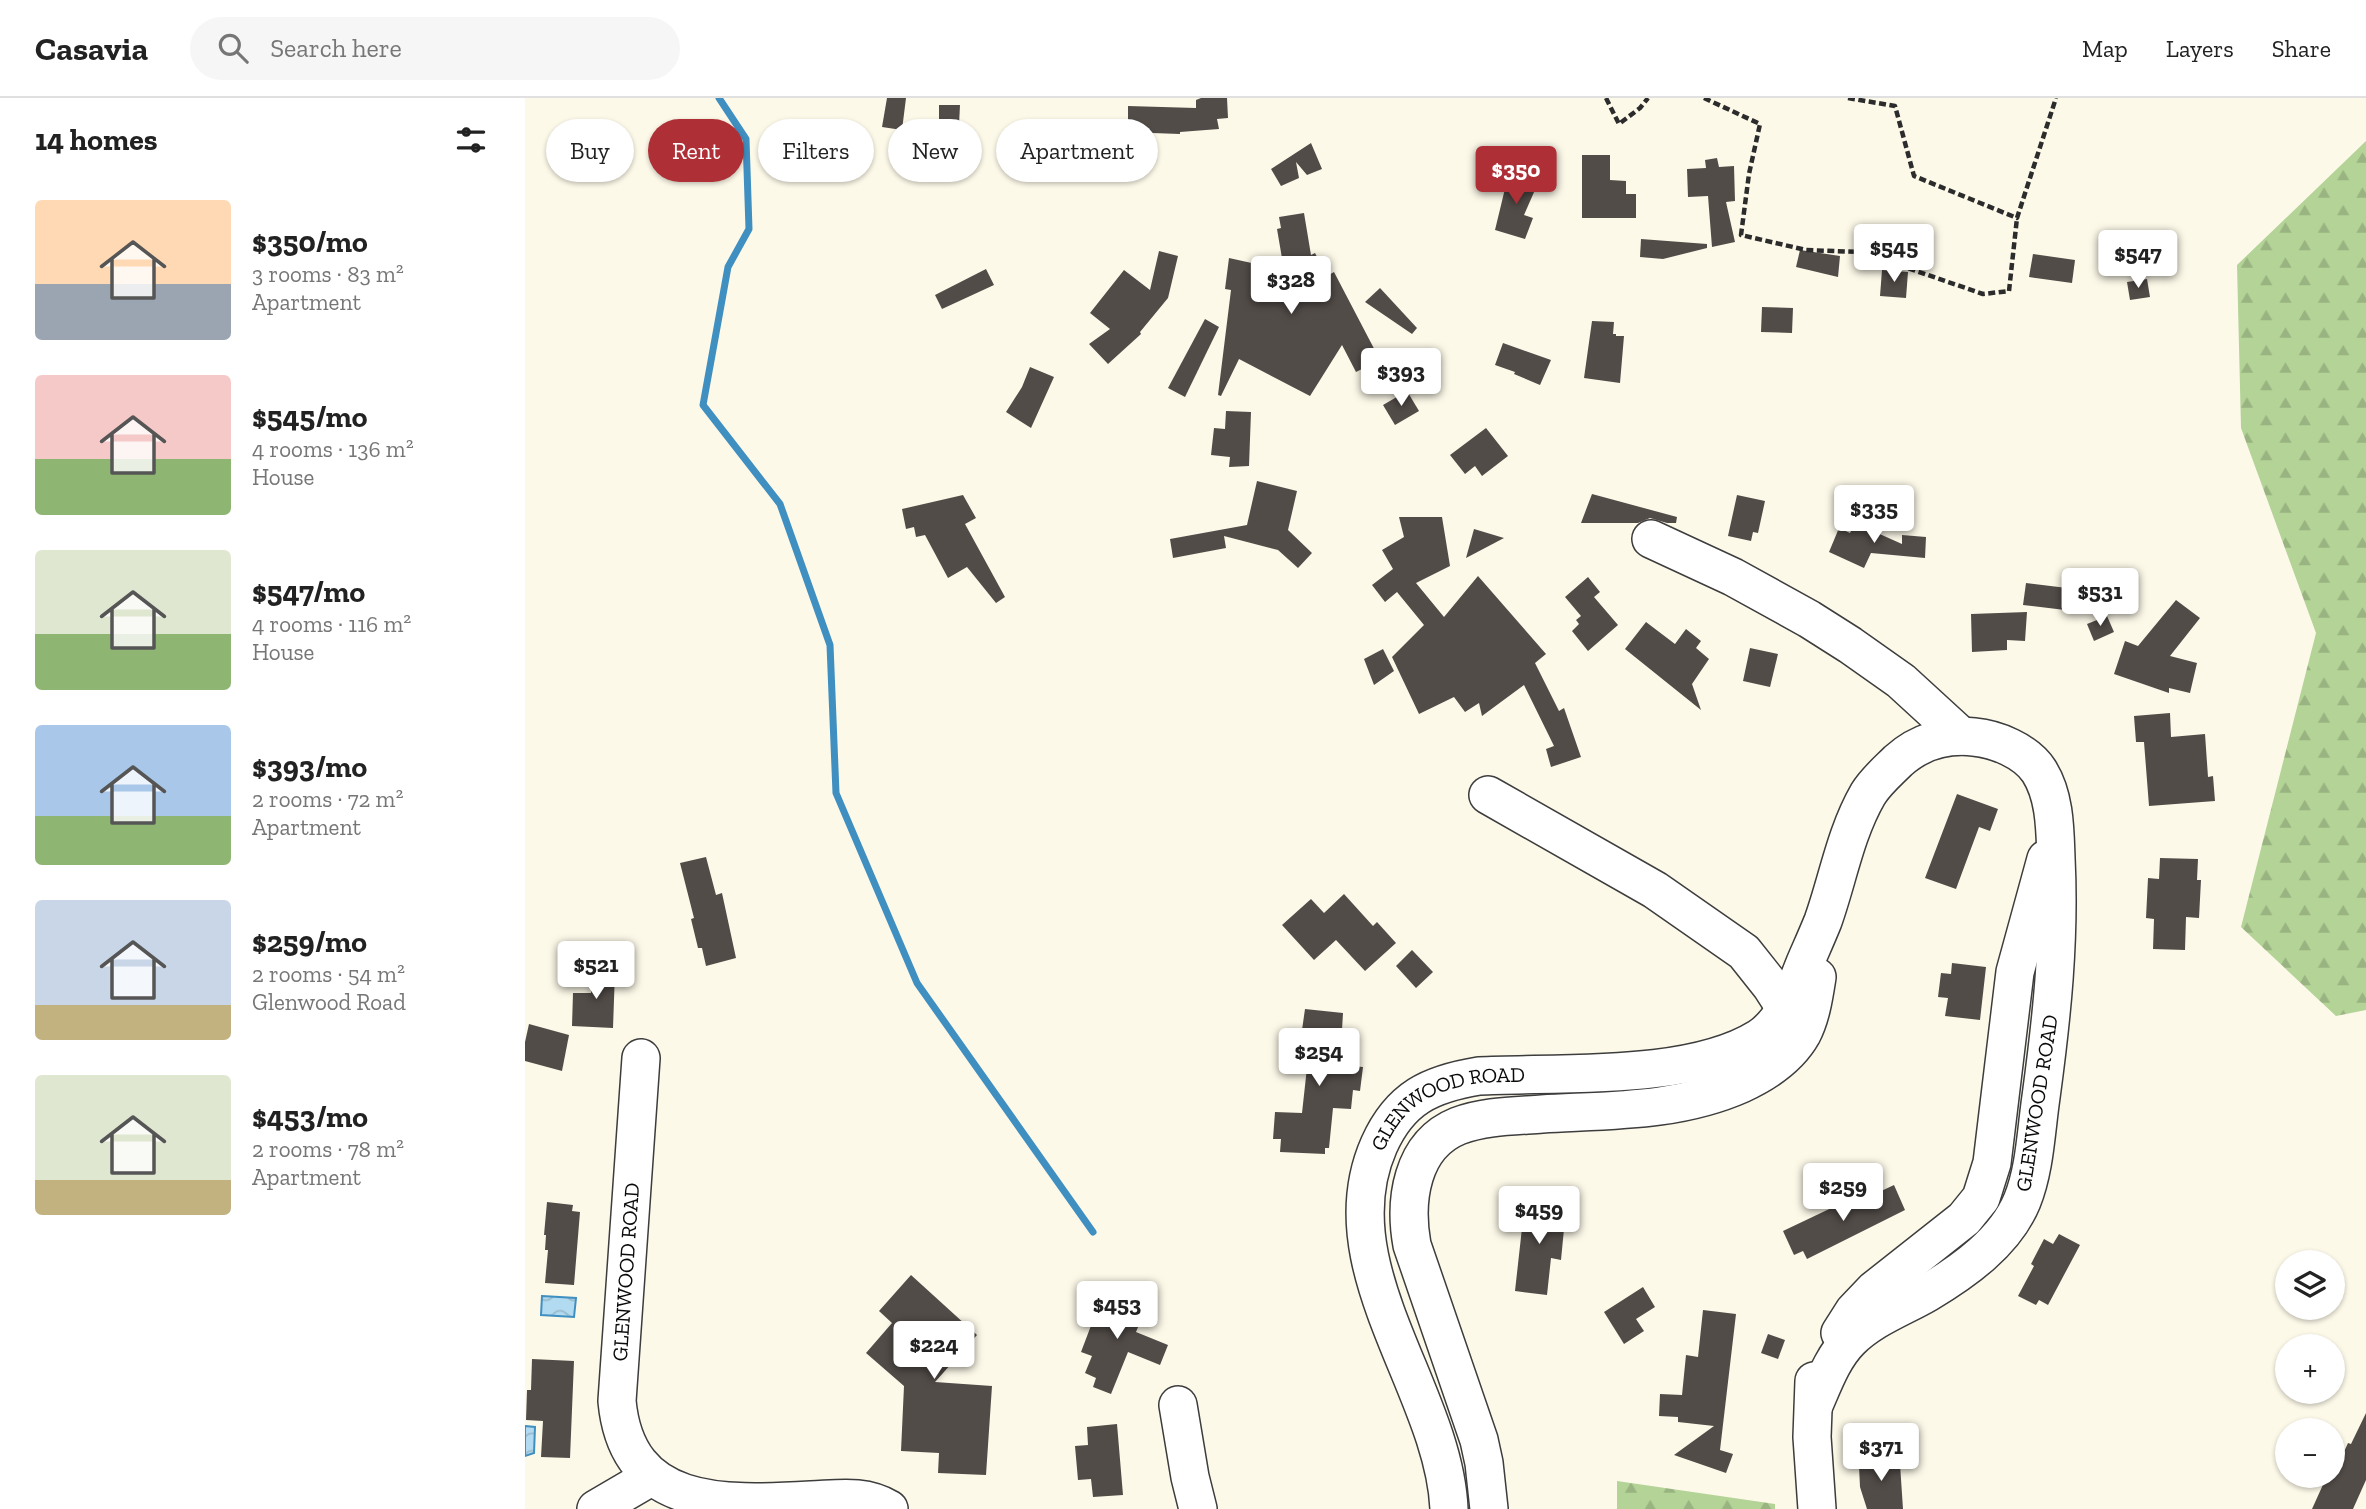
<!DOCTYPE html>
<meta charset="utf-8">
<style>
body{margin:0;font-family:"Zilla Slab",serif;background:#f6f6f6;color:#222;height:100vh;display:flex;flex-direction:column;font-size:26px;white-space:nowrap}
*{box-sizing:border-box;margin:0}
p{font-size:23px;color:#767676}
.icon{flex:none;width:38px;height:38px;fill:none;stroke:currentColor;stroke-width:2;stroke-linecap:round;stroke-linejoin:round}
.map{position:relative;flex:1;overflow:hidden}
.side{display:flex;flex-direction:column;background:#fff;width:525px}
.side>*{flex:none}
.top-card{position:absolute;left:21px;top:21px;width:665px;height:63px;display:flex;gap:14px}
.controls{position:absolute;left:1750px;top:1152px;display:grid;gap:14px}
.controls a{display:grid;place-items:center;width:70px;height:70px;border-radius:50%;background:#fff;box-shadow:0 2px 5px #0004;font-size:35px}
.price{position:absolute;translate:-50% -60px;padding:0 16px;border-radius:7px;background:#fff;color:#222;font-size:23px;line-height:46px;filter:drop-shadow(0 2px 4px #0008)}
.price::after{content:'';position:absolute;left:50%;top:42px;width:21px;height:16px;margin-left:-10px;background:inherit;clip-path:polygon(0 0,100% 0,50% 100%)}
.price.active{background:#ae2f36;color:#fff}
ul{padding:0;list-style:none}
li{display:flex;align-items:center;gap:21px;height:175px;padding:0 35px}
li span{display:grid;place-items:center;flex:none;width:196px;height:140px;border-radius:7px;color:#555}
li>.icon{margin-inline-start:auto}
span .icon{width:84px;height:84px;fill:#fffc;stroke-width:1}
li b{font-size:30px}
h2{display:flex;justify-content:space-between;align-items:center;height:84px;padding:0 35px;font-size:30px}
.chip{padding:0 24px;border-radius:32px;background:#fff;box-shadow:0 2px 5px #0004;font-size:24px;line-height:63px}
.chip.active{background:#ae2f36;color:#fff}
header{display:flex;align-items:center;gap:42px;box-sizing:border-box;height:98px;padding:0 35px;background:#fff;border-bottom:2px solid #e0e0e0}
header strong{font-size:33px}
nav{display:flex;gap:38px;margin-inline-start:auto;font-size:24px}
.search{width:490px;height:63px;background:#f6f6f6;display:flex;align-items:center;gap:18px;box-sizing:border-box;padding:0 24px;border-radius:38px;color:#767676;font-size:26px}
main{display:flex;flex:1;min-height:0}
.map>svg:first-child{display:block}
.forest{fill:url(#forest-firs)}
.water{fill:url(#water-waves);stroke:#408fc1;stroke-width:2}
.lines{fill:none;stroke-linecap:round;stroke-linejoin:round}
.stream{stroke:#408fc1;stroke-width:7}
.building{fill:#524c48}
.minor-casing{stroke:#3d3d3d;stroke-width:40}
.path{stroke:#2c2c2c;stroke-width:4.5;stroke-dasharray:7 3.5;stroke-linecap:butt}
.minor{stroke:#fff;stroke-width:37}
.labels{text-anchor:middle;stroke-width:7;stroke-linejoin:round;paint-order:stroke}
.street-label{font-size:21px;fill:#0a0a0a;stroke:#fff}
</style>
<header>
<strong>Casavia</strong>
<div class="search"><svg class="icon" aria-label="search" viewBox="0 0 24 24"><circle cx="10" cy="10" r="6"/><path d="M15 15l6 6"/></svg>Search here</div>
<nav><a>Map</a><a>Layers</a><a>Share</a></nav>
</header>
<main>
<section class="side">
<h2>14 homes<svg class="icon" aria-label="filters" viewBox="0 0 24 24"><path d="M4 7h16M4 17h16"/><circle cx="9" cy="7" r="2"/><circle cx="15" cy="17" r="2"/></svg></h2>
<ul>
<li><span style="background:linear-gradient(#ffd9b3 60%,#9aa5b1 0)"><svg class="icon" aria-label="home" viewBox="0 0 24 24"><path d="M3 11l9-7 9 7M6 9v11h12V9"/></svg></span><div><b>$350/mo</b><p>3 rooms · 83 m²</p><p>Apartment</p></div></li>
<li><span style="background:linear-gradient(#f6c9c9 60%,#8fb573 0)"><svg class="icon" aria-label="home" viewBox="0 0 24 24"><path d="M3 11l9-7 9 7M6 9v11h12V9"/></svg></span><div><b>$545/mo</b><p>4 rooms · 136 m²</p><p>House</p></div></li>
<li><span style="background:linear-gradient(#dfe7d0 60%,#8fb573 0)"><svg class="icon" aria-label="home" viewBox="0 0 24 24"><path d="M3 11l9-7 9 7M6 9v11h12V9"/></svg></span><div><b>$547/mo</b><p>4 rooms · 116 m²</p><p>House</p></div></li>
<li><span style="background:linear-gradient(#a9c7e8 65%,#8fb573 0)"><svg class="icon" aria-label="home" viewBox="0 0 24 24"><path d="M3 11l9-7 9 7M6 9v11h12V9"/></svg></span><div><b>$393/mo</b><p>2 rooms · 72 m²</p><p>Apartment</p></div></li>
<li><span style="background:linear-gradient(#c9d6e8 75%,#c2b280 0)"><svg class="icon" aria-label="home" viewBox="0 0 24 24"><path d="M3 11l9-7 9 7M6 9v11h12V9"/></svg></span><div><b>$259/mo</b><p>2 rooms · 54 m²</p><p>Glenwood Road</p></div></li>
<li><span style="background:linear-gradient(#dfe7d0 75%,#c2b280 0)"><svg class="icon" aria-label="home" viewBox="0 0 24 24"><path d="M3 11l9-7 9 7M6 9v11h12V9"/></svg></span><div><b>$453/mo</b><p>2 rooms · 78 m²</p><p>Apartment</p></div></li>
</ul>
</section>
<div class="map">
<svg width="1841" height="1411" viewBox="0 0 1841 1411">
<defs>
<pattern id="forest-firs" width="22" height="20" patternUnits="userSpaceOnUse" patternTransform="scale(1.75)"><rect width="22" height="20" fill="#b3d397"/><path d="M5 1l3.5 6h-7zM16 11l3.5 6h-7z" fill="#99b481"/></pattern>
<pattern id="water-waves" width="16" height="10" patternUnits="userSpaceOnUse" patternTransform="scale(1.75)"><rect width="16" height="10" fill="#b2daf0"/><path d="M0 5q4-4 8 0t8 0" fill="none" stroke="#98bacc"/></pattern>
</defs>
<rect width="100%" height="100%" fill="#fdf9e9"/>
<!-- forest -->
<g class="forest">
<polygon points="1841,43 1841,912 1811,918 1716,829 1791,535 1716,330 1712,167"/>
<polygon points="1092,1383 1250,1406 1250,1411 1092,1411"/>
</g>
<!-- water -->
<g class="water">
<polygon points="17,1198 51,1200 49,1219 16,1217"/>
<polygon points="0,1328 10,1329 9,1355 0,1358"/>
</g>
<g class="lines">
<!-- stream -->
<polyline class="stream" points="194,0 221,41 224,131 203,169 178,307 255,406 305,547 311,695 392,885 568,1134"/>
</g>
<!-- building -->
<g class="building">
<polygon points="362,0 381,0 377,32 357,29"/>
<polygon points="676,0 702,0 703,20 692,21 694,31 655,34 655,36 627,35 621,56 603,50 603,8 671,10 671,2"/>
<polygon points="414,7 435,7 434,27 414,26"/>
<polygon points="786,45 797,71 782,77 771,64 774,80 756,88 746,71"/>
<polygon points="1057,57 1085,57 1085,82 1101,83 1101,96 1111,96 1111,120 1057,120"/>
<polygon points="1192,60 1194,69 1209,68 1210,103 1201,104 1210,144 1187,149 1183,98 1163,99 1162,71 1181,70 1180,62"/>
<polygon points="984,74 1013,85 999,117 1008,120 1000,141 970,132"/>
<polygon points="779,115 786,157 790,155 802,178 809,174 855,262 831,274 817,247 785,298 714,261 696,298 693,297 706,192 700,191 704,160 759,172 752,131 756,130 754,119"/>
<polygon points="1116,141 1182,146 1182,150 1138,161 1115,159"/>
<polygon points="1275,152 1315,158 1313,179 1271,169"/>
<polygon points="634,153 653,158 643,200 615,234 616,236 583,266 564,246 585,231 565,215 599,172 625,192"/>
<polygon points="1508,156 1550,162 1547,185 1504,179"/>
<polygon points="461,171 469,187 417,211 410,197"/>
<polygon points="1357,172 1383,174 1381,200 1355,198"/>
<polygon points="1622,181 1625,199 1605,202 1602,184"/>
<polygon points="855,190 892,230 887,236 840,204"/>
<polygon points="1237,209 1268,210 1267,235 1236,234"/>
<polygon points="680,221 694,229 660,299 643,290"/>
<polygon points="1067,223 1089,224 1088,236 1091,236 1091,238 1099,238 1095,285 1059,280"/>
<polygon points="978,245 1026,262 1015,287 989,276 990,274 970,267"/>
<polygon points="505,269 529,279 506,330 481,314 497,289"/>
<polygon points="882,293 894,313 870,327 858,307"/>
<polygon points="701,313 726,314 724,368 704,369 705,359 686,357 689,330 700,331"/>
<polygon points="961,330 983,358 957,378 950,368 940,376 925,357"/>
<polygon points="732,383 772,393 763,432 787,455 773,470 753,452 699,438 701,450 648,460 645,441 722,427"/>
<polygon points="1067,396 1152,419 1151,425 1142,425 1125,420 1113,425 1056,425"/>
<polygon points="438,397 451,420 440,426 480,499 471,505 442,469 423,480 400,437 391,439 389,429 381,431 377,411"/>
<polygon points="1212,397 1240,403 1233,435 1228,434 1226,443 1203,438"/>
<polygon points="874,419 917,419 925,468 891,485 919,519 953,478 1021,556 1010,565 1034,613 1039,610 1056,659 1026,669 1021,651 1029,648 999,587 957,618 954,605 940,614 929,599 894,616 867,559 899,527 872,494 860,504 847,487 868,471 857,452 879,439"/>
<polygon points="1330,425 1377,446 1377,437 1401,439 1400,460 1346,455 1339,470 1304,454 1314,430 1325,435"/>
<polygon points="949,431 979,440 941,460"/>
<polygon points="1063,479 1075,494 1069,499 1093,527 1063,553 1047,533 1054,526 1051,522 1056,518 1040,499"/>
<polygon points="1501,485 1542,490 1540,512 1498,507"/>
<polygon points="1651,502 1675,520 1645,558 1672,565 1665,595 1644,590 1644,595 1589,576 1600,543 1613,548"/>
<polygon points="1502,514 1500,543 1482,542 1482,552 1447,554 1446,516"/>
<polygon points="1582,518 1589,534 1569,543 1562,526"/>
<polygon points="1121,524 1150,546 1161,531 1176,543 1171,550 1184,561 1167,586 1176,612 1100,551"/>
<polygon points="1225,550 1253,556 1245,589 1218,583"/>
<polygon points="858,551 869,573 849,587 839,561"/>
<polygon points="1645,615 1646,639 1680,636 1683,679 1688,678 1690,703 1624,708 1619,644 1611,644 1609,618"/>
<polygon points="1432,696 1473,711 1465,733 1454,729 1431,791 1400,780"/>
<polygon points="181,759 191,797 197,795 211,860 181,868 177,850 173,850 166,821 169,820 155,765"/>
<polygon points="1635,760 1673,761 1672,782 1676,782 1674,820 1661,819 1660,852 1628,851 1629,821 1621,820 1623,780 1634,781"/>
<polygon points="819,796 848,828 852,824 871,845 840,873 811,842 789,862 757,827 786,801 799,815"/>
<polygon points="887,852 908,874 891,890 871,868"/>
<polygon points="1427,865 1461,869 1455,922 1420,918 1423,900 1413,899 1416,875 1426,876"/>
<polygon points="75,866 83,866 90,874 88,930 47,928 48,895 66,895 68,874"/>
<polygon points="780,911 818,915 815,967 838,969 835,993 828,992 826,1011 808,1010 804,1050 800,1050 800,1056 755,1054 756,1041 748,1041 750,1014 777,1015 786,933 777,932"/>
<polygon points="4,926 44,937 37,973 0,963 0,944"/>
<polygon points="1369,1087 1380,1112 1282,1161 1278,1153 1269,1157 1258,1133 1319,1104 1322,1109"/>
<polygon points="1000,1103 1038,1107 1035,1130 1039,1131 1036,1162 1026,1160 1022,1197 990,1193"/>
<polygon points="22,1104 48,1107 47,1113 55,1114 49,1187 20,1185 23,1152 20,1152 21,1137 19,1137"/>
<polygon points="1534,1136 1555,1147 1523,1207 1514,1202 1511,1207 1493,1198 1509,1168 1506,1166 1519,1141 1528,1146"/>
<polygon points="386,1177 452,1237 410,1284 467,1288 461,1377 413,1375 414,1355 376,1353 379,1288 341,1255 367,1225 354,1213"/>
<polygon points="1118,1189 1130,1209 1111,1221 1119,1233 1099,1246 1079,1214"/>
<polygon points="576,1194 620,1212 611,1234 643,1247 635,1267 603,1254 586,1296 568,1289 571,1280 560,1275 567,1258 556,1254 567,1225 564,1224"/>
<polygon points="1178,1212 1211,1216 1195,1352 1208,1356 1201,1375 1149,1357 1189,1328 1153,1324 1153,1319 1134,1318 1135,1296 1157,1297 1161,1257 1173,1259"/>
<polygon points="1243,1236 1260,1242 1253,1261 1236,1255"/>
<polygon points="7,1261 49,1263 45,1360 16,1359 18,1323 1,1322 2,1292 6,1292"/>
<polygon points="1841,1315 1841,1382 1828,1411 1787,1411 1801,1380 1806,1382 1823,1345 1826,1346"/>
<polygon points="592,1326 598,1397 568,1399 566,1381 553,1382 550,1348 563,1347 562,1329"/>
<polygon points="1364,1356 1364,1366 1375,1366 1378,1411 1342,1411 1335,1389 1334,1368 1341,1368 1340,1357"/>
</g>
<g class="lines">
<defs>
<g id="minor">
<polyline points="1126,441 1208,479 1284,521 1325,547 1376,583 1436,638"/>
<polyline points="963,697 1130,792 1219,854 1246,888 1271,927"/>
<path d="M116,960L92,1303C102,1411 197,1407 286,1402C313,1401 339,1396 364,1411"/>
<polyline points="1315,1235 1329,1213 1349,1192 1439,1121 1456,1100 1467,1065 1490,874 1521,761"/>
<polyline points="1289,1283 1287,1339 1292,1411"/>
<polyline points="653,1307 665,1379 673,1411"/>
<polyline points="71,1411 124,1380"/>
<path id="s1" d="M924,1411C919,1292 800,1169 854,1047C875,1000 905,986 954,978C1034,974 1165,983 1234,940C1260,923 1269,892 1280,865C1286,851 1292,838 1298,823C1313,781 1320,736 1343,696C1351,683 1362,674 1373,663C1394,644 1421,636 1449,639C1471,641 1501,653 1514,673C1530,698 1530,731 1531,760C1535,842 1527,918 1516,999C1511,1033 1510,1071 1497,1103C1480,1144 1439,1173 1402,1195C1376,1210 1347,1220 1325,1242C1308,1259 1299,1284 1289,1307"/>
<path d="M964,1411L959,1365L954,1342L887,1147C879,1103 886,1047 933,1028C959,1018 989,1018 1017,1016C1085,1012 1153,1014 1216,986C1240,975 1264,959 1277,936C1286,919 1289,898 1292,879"/>
</g>
</defs>
<!-- minor casing -->
<use href="#minor" class="minor-casing"/>
<!-- path -->
<g class="path">
<polyline points="1081,0 1094,26 1115,10 1123,0"/>
<polyline points="1179,0 1235,26 1224,76 1216,137 1281,152 1336,154 1458,196 1484,193 1492,120"/>
<polyline points="1323,0 1370,8 1389,78 1492,120 1531,0"/>
</g>
<!-- minor -->
<use href="#minor" class="minor"/>
</g>
<g class="labels">
<!-- street labels -->
<g class="street-label">
<text transform="translate(1512 1005) rotate(-81)" y="7">GLENWOOD ROAD</text>
<text dy="7" stroke="none"><textPath href="#s1" startOffset="464">GLENWOOD ROAD</textPath></text>
<text transform="translate(101 1174) rotate(-86)" y="7">GLENWOOD ROAD</text>
</g>
</g>
</svg>
<div class="controls">
<a><svg class="icon" aria-label="layers" viewBox="0 0 24 24"><path d="M12 4l9 5-9 5-9-5zM3 14l9 5 9-5"/></svg></a>
<a>+</a>
<a>−</a>
</div>
<b class="price active" style="left:991px;top:108px">$350</b>
<b class="price" style="left:1369px;top:186px">$545</b>
<b class="price" style="left:1613px;top:192px">$547</b>
<b class="price" style="left:766px;top:218px">$328</b>
<b class="price" style="left:876px;top:310px">$393</b>
<b class="price" style="left:1349px;top:447px">$335</b>
<b class="price" style="left:1575px;top:530px">$531</b>
<b class="price" style="left:71px;top:903px">$521</b>
<b class="price" style="left:794px;top:990px">$254</b>
<b class="price" style="left:1318px;top:1125px">$259</b>
<b class="price" style="left:1014px;top:1148px">$459</b>
<b class="price" style="left:592px;top:1243px">$453</b>
<b class="price" style="left:409px;top:1283px">$224</b>
<b class="price" style="left:1356px;top:1385px">$371</b>
<div class="top-card">
<a class="chip">Buy</a>
<a class="chip active">Rent</a>
<a class="chip">Filters</a>
<a class="chip">New</a>
<a class="chip">Apartment</a>
</div>
</div>
</main>
